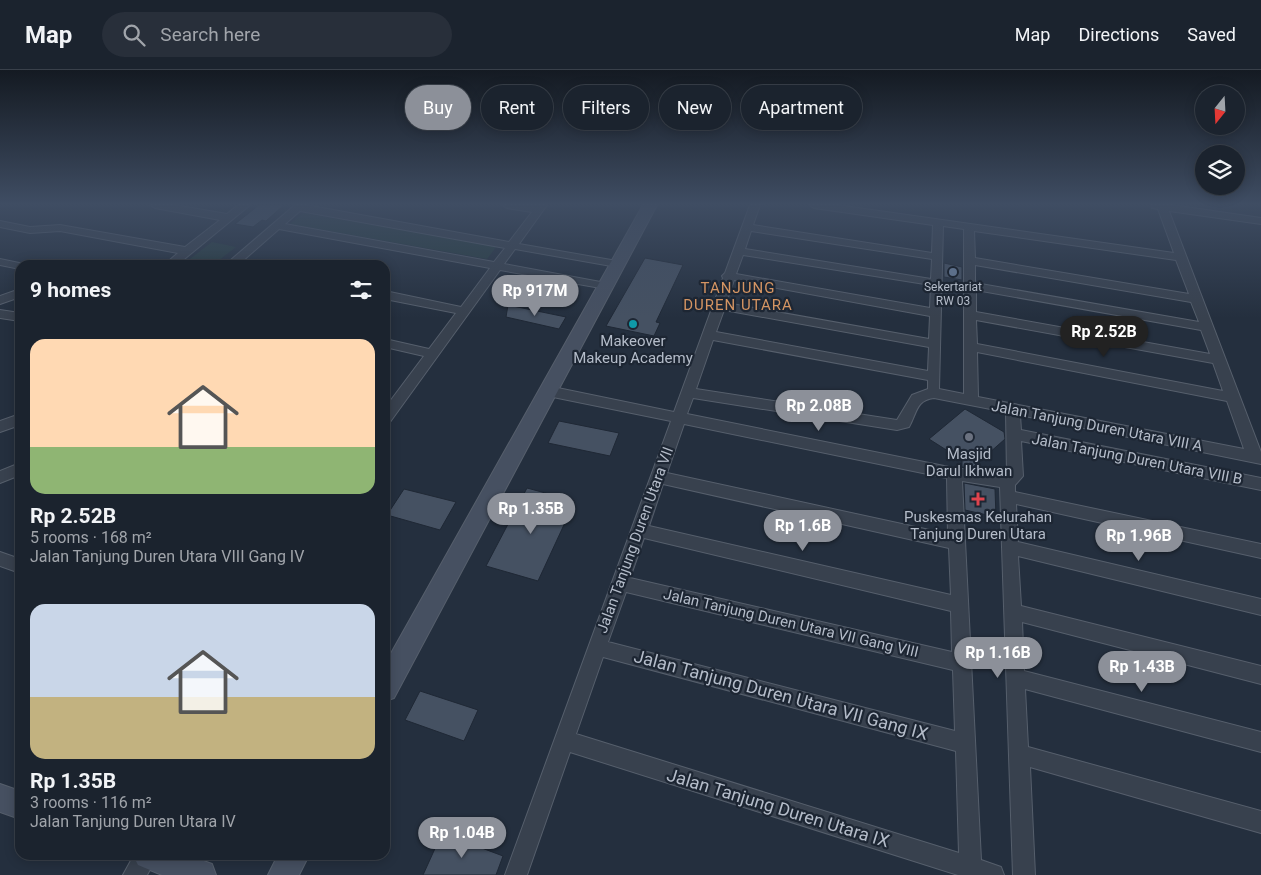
<!DOCTYPE html>
<meta charset="utf-8">
<style>
body{margin:0;font-family:Roboto,sans-serif;background:#282f3a;color:#f1f3f6;height:100vh;display:flex;flex-direction:column;font-size:19px;white-space:nowrap}
*{box-sizing:border-box;margin:0}
p{font-size:16px;color:#a0a4aa}
.icon{flex:none;width:28px;height:28px;fill:none;stroke:currentColor;stroke-width:2;stroke-linecap:round;stroke-linejoin:round}
.map{position:relative;flex:1;overflow:hidden}
.drawer{position:absolute;left:15px;top:190px;width:375px;height:600px;display:flex;flex-direction:column;background:#1b232e;border-radius:15px;box-shadow:0 2px 12px #0003,0 0 0 1px #39404a}
.drawer>*{flex:none}
.banner{position:absolute;left:405px;top:15px;width:475px;height:45px;display:flex;gap:10px}
.needle{width:32px;rotate:198deg}
.tools{position:absolute;left:1195px;top:15px;display:grid;gap:10px}
.tools a{display:grid;place-items:center;width:50px;height:50px;border-radius:50%;background:#1b232e;box-shadow:0 2px 12px #0003,0 0 0 1px #39404a;font-size:25px}
.price{position:absolute;translate:-50% -42px;padding:0 11px;border-radius:18px;background:#8c9099;color:#fff;font-size:16px;line-height:32px;filter:drop-shadow(0 1px 2px #0008)}
.price::after{content:'';position:absolute;left:50%;top:30px;width:15px;height:11px;margin-left:-8px;background:inherit;clip-path:polygon(0 0,100% 0,50% 100%)}
.price.selected{background:#222;color:#fff}
ul{padding:0;list-style:none}
li{display:grid;align-content:center;gap:10px;height:265px;padding:0 15px}
li span{display:grid;place-items:center;height:155px;border-radius:15px;color:#555}
li>.icon{margin-inline-start:auto}
span .icon{width:90px;height:90px;fill:#fffc;stroke-width:1}
li b{font-size:21px}
h2{display:flex;justify-content:space-between;align-items:center;height:60px;padding:0 15px;font-size:21px}
.chip{padding:0 18px;border-radius:22px;background:#1b232e;box-shadow:0 2px 12px #0003,0 0 0 1px #39404a;font-size:18px;line-height:45px}
.chip.selected{background:#8c9099;color:#fff}
header{display:flex;align-items:center;gap:30px;box-sizing:border-box;height:70px;padding:0 25px;background:#1b232e;border-bottom:1px solid #39404a}
header strong{font-size:24px}
nav{display:flex;gap:28px;margin-inline-start:auto;font-size:18px}
.search{width:350px;height:45px;background:#282f3a;display:flex;align-items:center;gap:12px;box-sizing:border-box;padding:0 18px;border-radius:28px;color:#a0a4aa;font-size:19px}
.map>svg:first-child{display:block}
.green{fill:#263c3f}
.building{fill:#455162;stroke:#1f2835}
.lines{fill:none;stroke-linecap:round;stroke-linejoin:round}
.street-casing{stroke:#565f6c;stroke-width:2}
.secondary-casing{stroke:#565f6c;stroke-width:2}
.street{fill:#38414e;fill-rule:evenodd}
.secondary{fill:#465061;fill-rule:evenodd}
.service-dot{fill:#5c6f8a;stroke:#1d2633;stroke-width:2}
.culture-dot{fill:#0f9aa8;stroke:#1d2633;stroke-width:2}
.worship-dot{fill:#6b7280;stroke:#1d2633;stroke-width:2}
.health-dot{fill:#e0444e;stroke:#1d2633;stroke-width:2}
.labels{text-anchor:middle;stroke-width:4.5;stroke-linejoin:round;paint-order:stroke}
.far-poi-label{font-size:12px;fill:#b4bcc9;stroke:#1d2633}
.far-quarter-label{font-size:15px;letter-spacing:1px;fill:#d59563;stroke:#1d2633}
.poi-label{font-size:15px;fill:#b4bcc9;stroke:#1d2633}
.street-label{font-size:15px;fill:#b4bcc9;stroke:#1d2633}
.near-street-label{font-size:18px;fill:#b4bcc9;stroke:#1d2633}
</style>
<header>
<strong>Map</strong>
<div class="search"><svg class="icon" aria-label="search" viewBox="0 0 24 24"><circle cx="10" cy="10" r="6"/><path d="M15 15l6 6"/></svg>Search here</div>
<nav><a>Map</a><a>Directions</a><a>Saved</a></nav>
</header>
<div class="map">
<svg width="1261" height="805" viewBox="0 0 1261 805">
<rect width="100%" height="100%" fill="#242f3e"/>
<!-- green -->
<g class="green">
<polygon points="303,143 497,176 487,189 290,154"/>
<polygon points="212,172 236,177 213,195 182,195"/>
</g>
<!-- building -->
<g class="building">
<polygon points="259,135 284,135 266,151 262,150 253,157 235,154"/>
<polygon points="645,188 683,195 656,252 660,253 654,266 606,256"/>
<polygon points="944,193 962,197 962,210 944,207"/>
<polygon points="508,235 566,247 559,259 506,247"/>
<polygon points="965,339 1004,362 1005,369 972,398 962,397 962,390 929,369"/>
<polygon points="559,351 619,363 610,386 548,373"/>
<polygon points="964,413 995,419 996,447 965,440"/>
<polygon points="527,418 575,431 538,511 486,496"/>
<polygon points="404,419 456,432 440,460 387,445"/>
<polygon points="420,621 478,640 464,671 405,650"/>
<polygon points="442,763 503,786 496,805 423,805"/>
</g>
<g class="lines">
<defs>
<g id="street">
<polygon points="150,135 174,135 227,144 238,135 250,135 177,195 164,195 178,183 60,161 30,163 0,157 0,151 30,157 60,155 185,177 220,150 155,138"/>
<path d="M295,135H306L509,172L532,142L507,138L502,135H547L519,174L617,191L623,194L617,197L515,179L504,194L606,213L612,216L606,219L500,200L390,352L385,353V338L424,286L385,277V269L429,279L456,243L385,229V221L461,237L490,198L279,159L238,195H225ZM300,141L505,178L494,192L285,154Z"/>
<path d="M750,135H760L753,155L932,183L933,155L814,138L809,135H837L1174,183L1158,139L1152,138L1151,135H1172L1261,148V154L1169,141L1261,382V394L1020,345L1021,360L1261,408V420L1021,371L1023,406L1015,415V422L1261,474V488L1016,434L1018,472L1261,529V545L1018,486L1021,536L1261,596V614L1022,552L1024,601L1261,662V682L1025,619L1028,677L1261,741V763L1030,697L1035,805H1013L1000,417L962,411L981,790L1001,797L1004,805H958L570,682L527,805H505L671,351L548,326L543,324L541,321L543,318L548,316L674,342L723,208L722,206L725,203ZM943,156L964,159V324L939,319ZM751,161L932,189L931,209L745,179ZM974,161L1176,190L1189,224L975,188ZM743,185L931,215L930,238L736,204ZM975,195L1191,232L1199,252L975,213ZM734,210L930,246L929,269L726,233ZM976,220L1201,260L1210,284L976,242ZM724,240L929,277L928,301L716,262ZM976,250L1213,293L1223,321L977,274ZM713,270L928,310V319L912,325L897,350L696,319ZM977,282L1227,331L1244,379L978,327ZM693,328L897,360L909,357C917,343 916,330 934,328L1006,342L1007,405L954,398L687,344ZM684,354L947,408L948,464L667,403ZM663,414L949,478L951,525L649,456ZM644,468L951,541L952,582L630,508ZM626,522L953,600L955,661L608,572ZM603,587L956,681L959,783L576,664Z"/>
<polygon points="0,189 24,194 25,195 20,195 20,199 0,195"/>
<polygon points="20,219 20,227 0,234 0,226"/>
<polygon points="0,240 20,243 20,251 0,248"/>
<polygon points="20,344 20,355 0,362 0,351"/>
<polygon points="20,393 20,405 0,413 0,401"/>
<polygon points="0,482 20,489 20,503 0,496"/>
<polygon points="134,785 158,785 147,805 123,805"/>
</g>
<g id="secondary">
<polygon points="643,135 657,135 394,628 385,631 385,594"/>
<polygon points="0,714 20,721 20,749 0,742"/>
<polygon points="133,785 187,785 212,794 216,805 162,805 138,795"/>
<polygon points="278,785 309,785 299,805 268,805"/>
</g>
</defs>
<!-- street casing -->
<use href="#street" class="street-casing"/>
<!-- secondary casing -->
<use href="#secondary" class="secondary-casing"/>
<!-- street -->
<use href="#street" class="street"/>
<!-- secondary -->
<use href="#secondary" class="secondary"/>
</g>
<!-- sky -->
<linearGradient id="sky" x2="0" y2="1"><stop stop-color="#141a22"/><stop offset="0.54" stop-color="#3f4d63"/><stop offset="1" stop-color="#3f4d63" stop-opacity="0"/></linearGradient>
<rect width="1261" height="248" fill="url(#sky)"/>
<!-- markers -->
<circle class="service-dot" cx="953" cy="202" r="5"/>
<circle class="culture-dot" cx="633" cy="254" r="5"/>
<circle class="worship-dot" cx="969" cy="367" r="5"/>
<path class="health-dot" d="M975.5 421.5h5v5h5v5h-5v5h-5v-5h-5v-5h5z"/>
<g class="labels">
<!-- far-poi labels -->
<g class="far-poi-label">
<text x="953" y="221">Sekertariat<tspan x="953" dy="14">RW 03</tspan></text>
</g>
<!-- far-quarter labels -->
<g class="far-quarter-label">
<text x="738" y="223">TANJUNG<tspan x="738" dy="17">DUREN UTARA</tspan></text>
</g>
<!-- poi labels -->
<g class="poi-label">
<text x="633" y="276">Makeover<tspan x="633" dy="17">Makeup Academy</tspan></text>
<text x="969" y="389">Masjid<tspan x="969" dy="17">Darul Ikhwan</tspan></text>
<text x="978" y="452">Puskesmas Kelurahan<tspan x="978" dy="17">Tanjung Duren Utara</tspan></text>
</g>
<!-- street labels -->
<g class="street-label">
<text transform="translate(1097 356) rotate(11)" y="5">Jalan Tanjung Duren Utara VIII A</text>
<text transform="translate(1137 389) rotate(11)" y="5">Jalan Tanjung Duren Utara VIII B</text>
<text transform="translate(635 470) rotate(-70)" y="5">Jalan Tanjung Duren Utara VII</text>
<text transform="translate(791 553) rotate(13)" y="5">Jalan Tanjung Duren Utara VII Gang VIII</text>
</g>
<!-- near-street labels -->
<g class="near-street-label">
<text transform="translate(781 625) rotate(15)" y="6">Jalan Tanjung Duren Utara VII Gang IX</text>
<text transform="translate(778 738) rotate(17)" y="6">Jalan Tanjung Duren Utara IX</text>
</g>
</g>
</svg>
<div class="tools">
<a><svg class="needle" viewBox="-14 -14 28 28"><path d="M0-13l5 13h-10z" fill="#e53935"/><path d="M0 13l5-13h-10z" fill="#a0a4aa"/></svg></a>
<a><svg class="icon" aria-label="layers" viewBox="0 0 24 24"><path d="M12 4l9 5-9 5-9-5zM3 14l9 5 9-5"/></svg></a>
</div>
<b class="price" style="left:535px;top:247px">Rp 917M</b>
<b class="price selected" style="left:1104px;top:288px">Rp 2.52B</b>
<b class="price" style="left:819px;top:362px">Rp 2.08B</b>
<b class="price" style="left:531px;top:465px">Rp 1.35B</b>
<b class="price" style="left:803px;top:482px">Rp 1.6B</b>
<b class="price" style="left:1139px;top:492px">Rp 1.96B</b>
<b class="price" style="left:998px;top:609px">Rp 1.16B</b>
<b class="price" style="left:1142px;top:623px">Rp 1.43B</b>
<b class="price" style="left:462px;top:789px">Rp 1.04B</b>
<div class="banner">
<a class="chip selected">Buy</a>
<a class="chip">Rent</a>
<a class="chip">Filters</a>
<a class="chip">New</a>
<a class="chip">Apartment</a>
</div>
<section class="drawer">
<h2>9 homes<svg class="icon" aria-label="filters" viewBox="0 0 24 24"><path d="M4 7h16M4 17h16"/><circle cx="9" cy="7" r="2"/><circle cx="15" cy="17" r="2"/></svg></h2>
<ul>
<li><span style="background:linear-gradient(#ffd9b3 70%,#8fb573 0)"><svg class="icon" aria-label="home" viewBox="0 0 24 24"><path d="M3 11l9-7 9 7M6 9v11h12V9"/></svg></span><div><b>Rp 2.52B</b><p>5 rooms · 168 m²</p><p>Jalan Tanjung Duren Utara VIII Gang IV</p></div></li>
<li><span style="background:linear-gradient(#c9d6e8 60%,#c2b280 0)"><svg class="icon" aria-label="home" viewBox="0 0 24 24"><path d="M3 11l9-7 9 7M6 9v11h12V9"/></svg></span><div><b>Rp 1.35B</b><p>3 rooms · 116 m²</p><p>Jalan Tanjung Duren Utara IV</p></div></li>
</ul>
</section>
</div>
